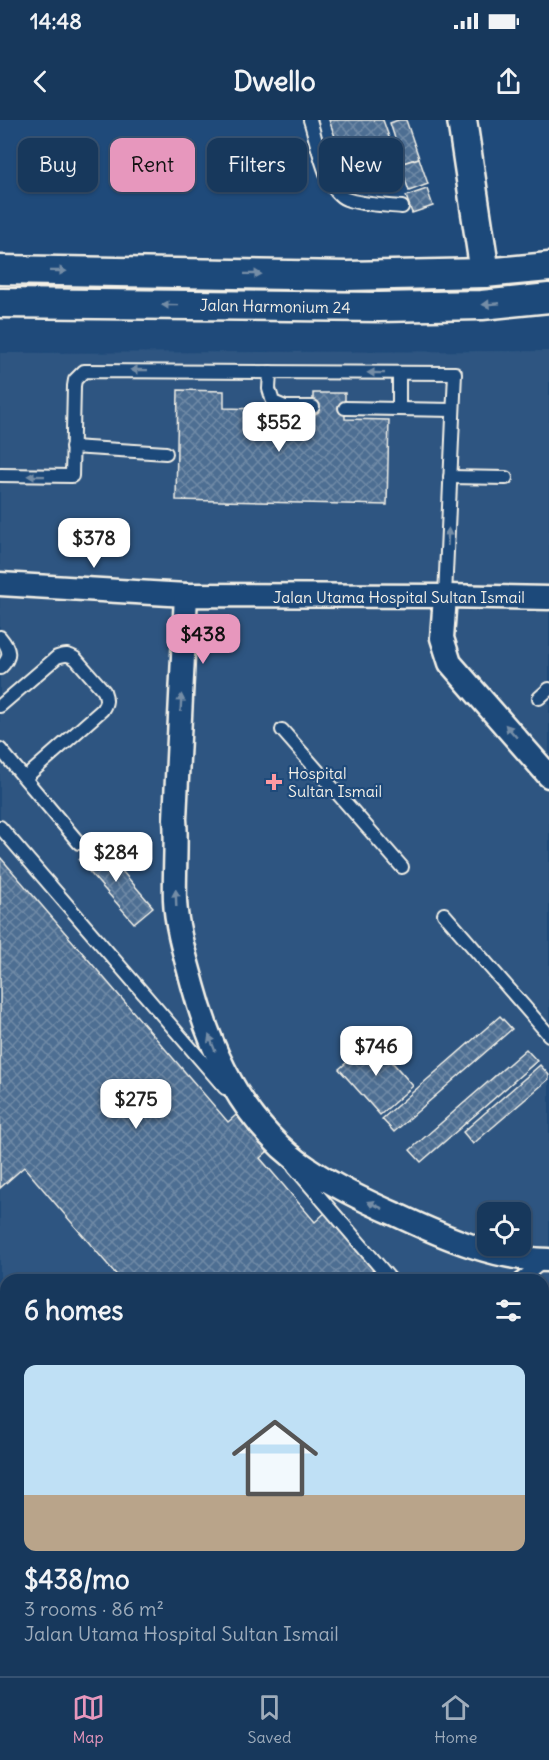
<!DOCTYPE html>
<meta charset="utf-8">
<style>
body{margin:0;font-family:Delius,sans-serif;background:#203f62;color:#f1f3f6;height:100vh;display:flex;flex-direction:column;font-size:22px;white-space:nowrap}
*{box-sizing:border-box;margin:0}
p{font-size:20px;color:#9eacbb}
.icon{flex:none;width:33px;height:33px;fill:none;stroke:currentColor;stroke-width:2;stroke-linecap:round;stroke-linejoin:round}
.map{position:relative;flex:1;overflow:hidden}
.side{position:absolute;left:0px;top:1154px;width:549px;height:404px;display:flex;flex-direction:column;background:#17385c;border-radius:18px 18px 0 0;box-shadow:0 2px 4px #0004,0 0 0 2px #365272}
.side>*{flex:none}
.top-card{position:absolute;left:18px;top:18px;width:513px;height:54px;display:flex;gap:12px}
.tools{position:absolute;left:477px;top:1082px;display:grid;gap:12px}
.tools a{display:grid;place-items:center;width:54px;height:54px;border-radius:12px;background:#17385c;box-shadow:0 2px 4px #0004,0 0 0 2px #365272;font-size:30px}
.price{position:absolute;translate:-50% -51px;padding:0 14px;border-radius:12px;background:#fff;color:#222;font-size:20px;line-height:39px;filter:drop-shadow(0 2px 3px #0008)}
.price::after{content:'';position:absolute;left:50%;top:36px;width:18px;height:14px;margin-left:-9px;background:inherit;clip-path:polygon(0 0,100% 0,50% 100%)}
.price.on{background:#e797bd;color:#111}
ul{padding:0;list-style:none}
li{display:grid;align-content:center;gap:12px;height:318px;padding:0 24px}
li+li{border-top:2px solid #365272}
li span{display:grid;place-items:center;height:186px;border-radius:12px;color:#555}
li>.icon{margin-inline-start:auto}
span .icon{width:108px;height:108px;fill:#fffc;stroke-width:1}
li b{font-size:26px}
h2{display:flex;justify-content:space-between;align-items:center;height:72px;padding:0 24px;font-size:26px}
.tag{padding:0 21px;border-radius:12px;background:#17385c;box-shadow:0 2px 4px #0004,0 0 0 2px #365272;font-size:21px;line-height:54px}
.tag.on{background:#e797bd;color:#111}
.status{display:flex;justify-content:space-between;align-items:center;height:42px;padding:0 30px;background:#17385c;direction:ltr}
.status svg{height:16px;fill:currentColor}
header{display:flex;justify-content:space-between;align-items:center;height:78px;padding:0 24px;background:#17385c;font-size:27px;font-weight:800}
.dock{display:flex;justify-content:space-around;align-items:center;height:84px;border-top:2px solid #365272;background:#17385c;font-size:16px;color:#9eacbb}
.dock a{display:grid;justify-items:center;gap:3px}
.dock .on{color:#e797bd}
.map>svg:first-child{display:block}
.built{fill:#2d5581;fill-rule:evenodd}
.building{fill:url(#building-cross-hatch);stroke:#f4f1e8;stroke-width:1.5}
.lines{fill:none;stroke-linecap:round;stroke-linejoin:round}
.service-casing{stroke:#f4f1e8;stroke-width:16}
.minor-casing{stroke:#f4f1e8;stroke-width:27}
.tertiary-casing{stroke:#f4f1e8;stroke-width:33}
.service{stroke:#1f4a7a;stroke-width:12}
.minor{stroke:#1f4a7a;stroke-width:22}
.tertiary{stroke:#1f4a7a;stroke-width:28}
.oneway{fill:#748da6}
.poi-dot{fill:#ff9aa2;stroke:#1f4a7a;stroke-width:2}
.labels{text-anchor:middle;stroke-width:4.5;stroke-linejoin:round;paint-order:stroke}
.street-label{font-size:16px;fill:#f4f1e8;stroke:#1f4a7a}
.poi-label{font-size:16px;fill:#f4f1e8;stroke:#1f4a7a;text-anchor:start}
</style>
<div class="status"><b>14:48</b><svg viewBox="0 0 49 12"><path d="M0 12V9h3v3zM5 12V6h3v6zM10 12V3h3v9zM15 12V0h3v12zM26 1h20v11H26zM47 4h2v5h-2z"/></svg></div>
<header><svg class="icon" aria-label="back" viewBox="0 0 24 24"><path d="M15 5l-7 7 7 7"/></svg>Dwello<svg class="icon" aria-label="share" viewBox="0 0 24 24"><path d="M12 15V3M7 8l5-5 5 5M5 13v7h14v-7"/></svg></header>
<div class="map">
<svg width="549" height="1556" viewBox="0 0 549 1556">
<defs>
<pattern id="building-cross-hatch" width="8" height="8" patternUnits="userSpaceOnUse" patternTransform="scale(1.5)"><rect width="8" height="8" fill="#4d6e92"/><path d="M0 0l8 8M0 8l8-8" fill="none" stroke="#708aa6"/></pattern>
</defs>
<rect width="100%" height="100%" fill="#1f4a7a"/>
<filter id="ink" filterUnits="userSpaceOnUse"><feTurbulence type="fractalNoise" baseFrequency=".0167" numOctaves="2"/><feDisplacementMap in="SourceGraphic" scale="12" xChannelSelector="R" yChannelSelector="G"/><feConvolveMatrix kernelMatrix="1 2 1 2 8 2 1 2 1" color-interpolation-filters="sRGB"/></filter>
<g filter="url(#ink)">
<!-- built -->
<path class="built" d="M549,231V1556H0V233ZM488,1092H520V1125H488ZM6,1160H543V1551H6Z"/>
<!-- building -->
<g class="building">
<polygon points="329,0 383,0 395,34 380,39 384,50 367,55 363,45 347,50"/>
<polygon points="398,0 406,0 419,38 403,43 390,3"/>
<polygon points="419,38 428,64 409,71 400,44"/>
<polygon points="427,69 433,86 412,93 406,76"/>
<polygon points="178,270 224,271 224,288 313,290 313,273 345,273 345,299 389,300 387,385 176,380"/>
<polygon points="98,723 153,787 134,803 79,740"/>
<polygon points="0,737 228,1002 242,990 274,1026 260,1038 315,1102 327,1091 386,1160 121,1160 24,1047 0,1068"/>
<polygon points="500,896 512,909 394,1012 382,999"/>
<polygon points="373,920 413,966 380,995 339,949"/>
<polygon points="526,929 537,941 421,1042 410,1030"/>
<polygon points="540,945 549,955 549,959 473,1024 463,1012"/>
<polygon points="0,1215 6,1222 6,1392 1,1386 0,1387"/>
<polygon points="220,1551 276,1551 280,1556 214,1556"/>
<polygon points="459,1551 502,1551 507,1556 453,1556"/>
</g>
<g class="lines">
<defs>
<g id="service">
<path d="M310,0C317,21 325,71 346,79C363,85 385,85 402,87"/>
<polyline points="270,252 269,269 273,282 285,287 313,287"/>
<polyline points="345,288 453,290"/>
<polyline points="399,289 399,253"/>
<polyline points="72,327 166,333"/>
<polyline points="0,355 72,356 74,266 75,260 84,251 455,253 445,476"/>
<polyline points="450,357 506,358"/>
<path d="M0,517C10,529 12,537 0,548"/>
<polyline points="539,578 549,569"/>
<path d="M0,586L57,537C65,534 69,534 76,539L104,571C107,579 107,583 102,590L25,658"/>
<polyline points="282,610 402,747"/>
<polyline points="0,629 79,723"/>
<polyline points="0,707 225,968"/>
<polyline points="444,794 549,915"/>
<polyline points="294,1047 391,1160"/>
<polyline points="520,1160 544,1141"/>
<polyline points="543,1326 549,1332"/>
<polyline points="543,1508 549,1515"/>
<polyline points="0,1531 6,1538"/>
<polyline points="17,1551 21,1556"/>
<polyline points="307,1551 311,1556"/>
<polyline points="381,1556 386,1551"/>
</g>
<g id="minor">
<polyline points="0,464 186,475"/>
<polyline points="445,476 442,518 450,543 549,656"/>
<path d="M549,478L445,476L186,475L175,699C177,726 174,753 175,780C176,807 186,839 193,865C212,936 245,1007 309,1049C337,1068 367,1082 397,1095C444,1117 497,1140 549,1140"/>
</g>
<g id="tertiary">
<polyline points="462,0 485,153"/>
<polyline points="0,150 347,156 485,153 549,147"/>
<polyline points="0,183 379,187 482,185 549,178"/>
</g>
</defs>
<!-- service casing -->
<use href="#service" class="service-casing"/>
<!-- minor casing -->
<use href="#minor" class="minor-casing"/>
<!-- tertiary casing -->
<use href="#tertiary" class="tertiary-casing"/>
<!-- service -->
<use href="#service" class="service"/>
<!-- minor -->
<use href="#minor" class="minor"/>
<!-- tertiary -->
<use href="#tertiary" class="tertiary"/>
</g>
<!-- one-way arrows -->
<defs><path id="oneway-solid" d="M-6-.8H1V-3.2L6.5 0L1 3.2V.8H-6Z" transform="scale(1.5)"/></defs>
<g class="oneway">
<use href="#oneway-solid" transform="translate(58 151) rotate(1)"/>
<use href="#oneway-solid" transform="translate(253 154) rotate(1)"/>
<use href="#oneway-solid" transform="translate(491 184) rotate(175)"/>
<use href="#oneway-solid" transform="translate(170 185) rotate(-179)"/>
<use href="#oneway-solid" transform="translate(139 250) rotate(-179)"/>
<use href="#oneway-solid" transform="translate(376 253) rotate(-179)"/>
<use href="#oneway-solid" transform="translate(36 356) rotate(-179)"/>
<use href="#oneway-solid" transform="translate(448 417) rotate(-87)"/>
<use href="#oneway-solid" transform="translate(181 583) rotate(-87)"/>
<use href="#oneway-solid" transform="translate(511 611) rotate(-131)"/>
<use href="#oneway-solid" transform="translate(176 778) rotate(-92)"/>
<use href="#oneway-solid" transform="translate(212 923) rotate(-112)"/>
<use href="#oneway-solid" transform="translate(375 1085) rotate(-155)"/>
</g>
</g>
<!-- markers -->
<path class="poi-dot" d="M271 653h6v6h6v6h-6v6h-6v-6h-6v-6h6z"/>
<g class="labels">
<!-- street labels -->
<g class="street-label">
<text transform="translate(275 186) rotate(1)" y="6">Jalan Harmonium 24</text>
<text x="399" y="483">Jalan Utama Hospital Sultan Ismail</text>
</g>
<!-- poi labels -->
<g class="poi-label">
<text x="288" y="659">Hospital<tspan x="288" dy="18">Sultan Ismail</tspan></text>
</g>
</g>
</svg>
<div class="tools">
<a><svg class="icon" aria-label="locate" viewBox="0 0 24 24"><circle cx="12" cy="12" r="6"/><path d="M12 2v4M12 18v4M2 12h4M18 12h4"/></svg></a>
</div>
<b class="price" style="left:279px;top:333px">$552</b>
<b class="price" style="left:94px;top:449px">$378</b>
<b class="price on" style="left:203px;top:545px">$438</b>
<b class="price" style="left:116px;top:763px">$284</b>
<b class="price" style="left:376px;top:957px">$746</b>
<b class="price" style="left:136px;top:1010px">$275</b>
<div class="top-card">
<a class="tag">Buy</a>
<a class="tag on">Rent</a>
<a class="tag">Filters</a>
<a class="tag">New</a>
</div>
<section class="side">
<h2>6 homes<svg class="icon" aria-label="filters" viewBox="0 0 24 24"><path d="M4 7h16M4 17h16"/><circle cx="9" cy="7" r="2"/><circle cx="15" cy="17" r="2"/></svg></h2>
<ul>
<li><span style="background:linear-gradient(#bfe0f5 70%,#b9a48a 0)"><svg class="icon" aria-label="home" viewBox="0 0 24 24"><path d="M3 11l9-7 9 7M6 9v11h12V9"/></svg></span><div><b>$438/mo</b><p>3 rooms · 86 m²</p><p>Jalan Utama Hospital Sultan Ismail</p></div></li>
</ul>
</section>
</div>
<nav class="dock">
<a class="on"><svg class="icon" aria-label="map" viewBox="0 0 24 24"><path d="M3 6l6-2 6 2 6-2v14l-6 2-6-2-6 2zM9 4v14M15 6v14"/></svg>Map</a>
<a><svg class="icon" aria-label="saved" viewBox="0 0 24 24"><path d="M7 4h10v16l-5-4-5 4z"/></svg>Saved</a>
<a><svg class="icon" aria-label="home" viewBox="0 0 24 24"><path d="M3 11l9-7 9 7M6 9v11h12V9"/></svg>Home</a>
</nav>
